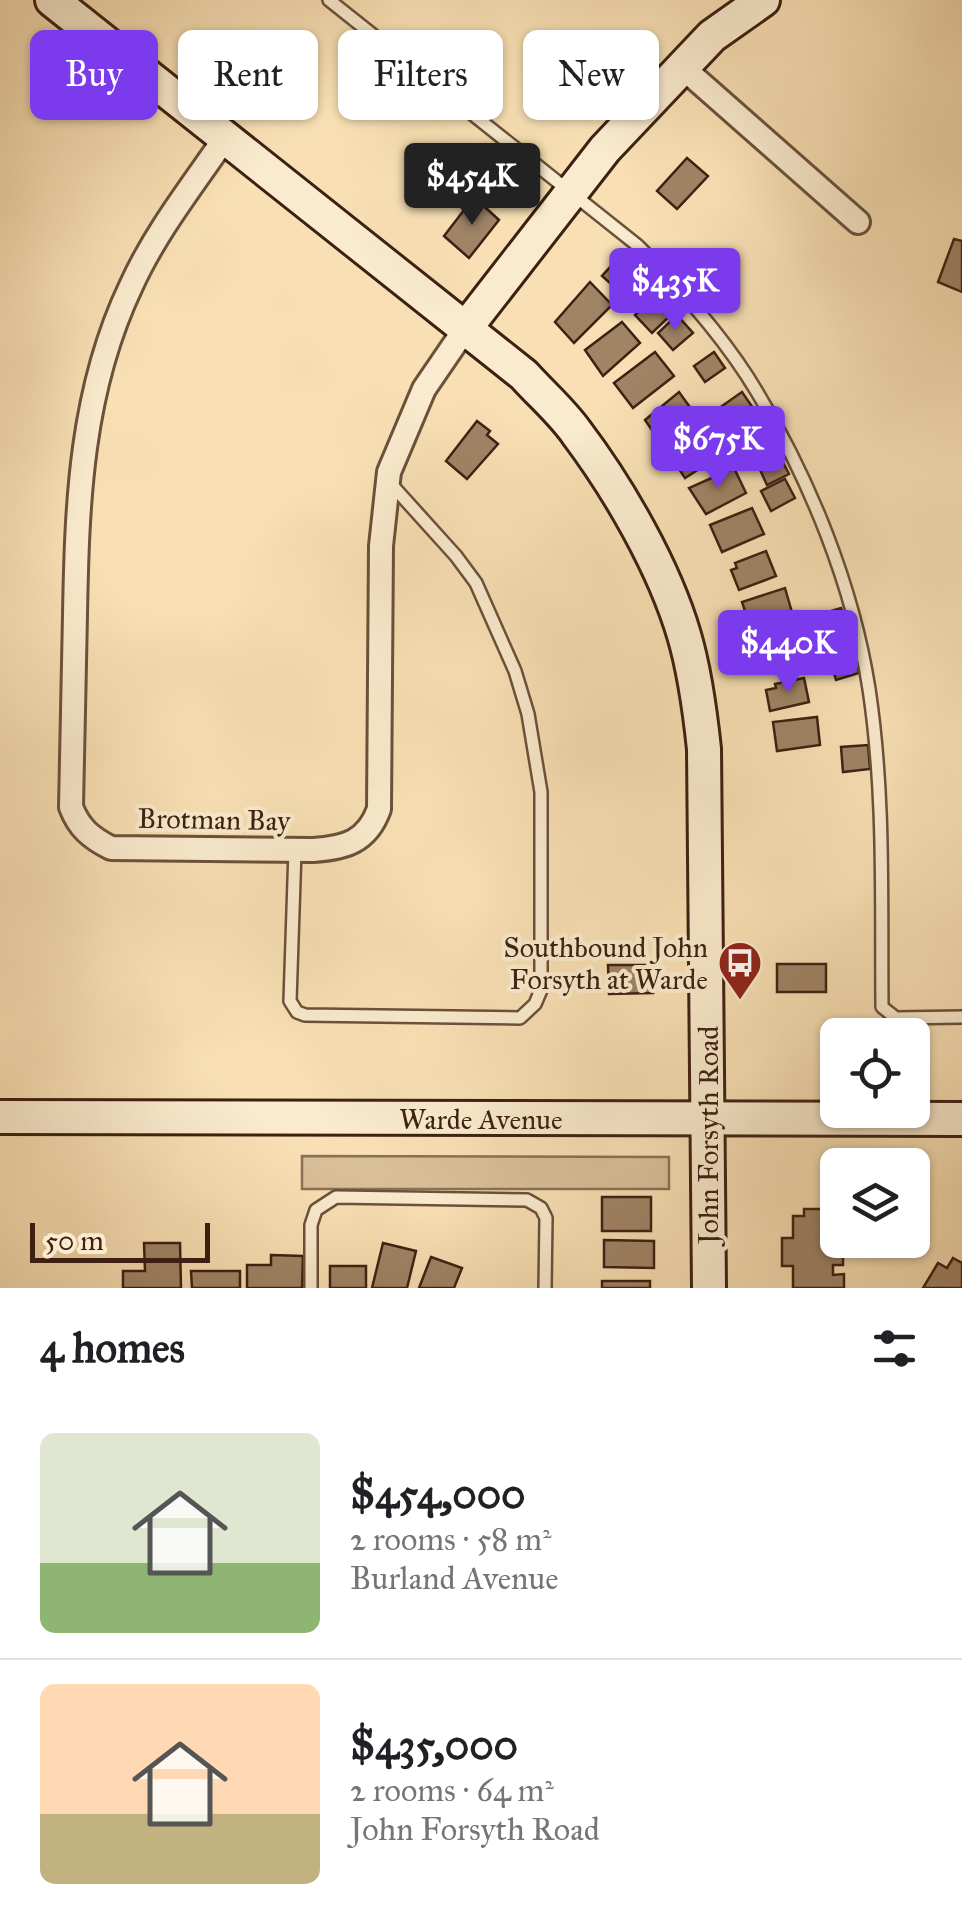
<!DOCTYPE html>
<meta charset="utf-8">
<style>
body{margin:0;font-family:"IM FELL Great Primer",serif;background:#f6f6f6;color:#202124;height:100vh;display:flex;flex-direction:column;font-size:38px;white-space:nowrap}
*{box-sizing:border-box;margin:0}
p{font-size:32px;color:#757577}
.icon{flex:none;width:55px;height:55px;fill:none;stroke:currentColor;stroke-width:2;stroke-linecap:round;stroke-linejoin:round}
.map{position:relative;height:1288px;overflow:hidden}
.drawer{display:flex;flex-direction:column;background:#fff;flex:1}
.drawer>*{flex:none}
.banner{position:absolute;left:30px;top:30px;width:902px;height:90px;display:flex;gap:20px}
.controls{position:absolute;left:820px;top:1018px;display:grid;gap:20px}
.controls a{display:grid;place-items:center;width:110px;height:110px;border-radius:15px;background:#fff;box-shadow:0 2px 8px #0004;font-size:50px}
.scale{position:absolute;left:30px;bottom:25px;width:180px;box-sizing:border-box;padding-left:10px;border:5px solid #3e2012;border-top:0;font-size:28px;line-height:35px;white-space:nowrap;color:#3e2012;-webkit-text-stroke:8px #faebce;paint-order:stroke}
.price{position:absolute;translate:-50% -85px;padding:0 22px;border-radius:10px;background:#7c3aed;color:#fff;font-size:32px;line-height:65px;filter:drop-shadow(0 2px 5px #0008)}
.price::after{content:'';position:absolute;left:50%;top:60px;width:30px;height:22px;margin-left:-15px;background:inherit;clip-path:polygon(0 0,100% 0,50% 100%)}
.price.current{background:#222;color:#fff}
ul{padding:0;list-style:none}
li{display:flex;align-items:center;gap:30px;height:250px;padding:0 40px}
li+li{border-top:2px solid #e0e0e0}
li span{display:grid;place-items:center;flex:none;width:280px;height:200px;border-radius:15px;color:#555}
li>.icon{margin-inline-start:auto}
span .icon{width:120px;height:120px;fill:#fffc;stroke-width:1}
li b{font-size:42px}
h2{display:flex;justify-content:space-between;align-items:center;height:120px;padding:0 40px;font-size:42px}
.tag{padding:0 35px;border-radius:15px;background:#fff;box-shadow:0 2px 8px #0004;font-size:35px;line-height:90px}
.tag.current{background:#7c3aed;color:#fff}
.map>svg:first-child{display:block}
.green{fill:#d8bf98;stroke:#8b7055;stroke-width:2.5}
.building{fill:#9f8466;stroke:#3e2012;stroke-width:2.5}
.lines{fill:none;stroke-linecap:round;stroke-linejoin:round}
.lane-casing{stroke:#6c503a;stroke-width:16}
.street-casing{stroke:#6c503a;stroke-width:28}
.secondary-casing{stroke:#3e2012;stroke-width:38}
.lane{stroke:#faebce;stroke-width:11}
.street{stroke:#faebce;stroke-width:22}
.secondary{stroke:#faebce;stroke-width:32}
.labels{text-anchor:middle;stroke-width:8;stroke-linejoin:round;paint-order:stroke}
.street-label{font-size:28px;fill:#3e2012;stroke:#faebce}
.poi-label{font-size:28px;fill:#3e2012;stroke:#faebce;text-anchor:end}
</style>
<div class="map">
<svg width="962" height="1288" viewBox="0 0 962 1288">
<rect width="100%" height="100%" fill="#f8e0b4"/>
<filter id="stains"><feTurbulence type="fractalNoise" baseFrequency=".002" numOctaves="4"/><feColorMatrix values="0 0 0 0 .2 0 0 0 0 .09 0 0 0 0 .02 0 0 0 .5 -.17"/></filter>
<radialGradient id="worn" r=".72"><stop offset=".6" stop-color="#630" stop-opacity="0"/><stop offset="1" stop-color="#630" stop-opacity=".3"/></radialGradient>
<!-- green -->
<polygon class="green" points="302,1156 669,1157 669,1189 302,1189"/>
<!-- building -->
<g class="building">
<polygon points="687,158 708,176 677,209 657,191"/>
<polygon points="474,197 499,220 469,258 444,236"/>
<polygon points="954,239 962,241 962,292 938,282"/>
<polygon points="621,255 638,271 619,291 602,276"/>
<polygon points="590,282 612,305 574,343 555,322"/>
<polygon points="657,295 674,312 652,333 635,315"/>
<polygon points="677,315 693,333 673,350 658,333"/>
<polygon points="622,322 640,343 603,376 585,350"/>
<polygon points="655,352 674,376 633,408 614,383"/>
<polygon points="714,352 725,368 705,382 694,366"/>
<polygon points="679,392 697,417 661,443 645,420"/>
<polygon points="742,392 753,408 733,422 722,406"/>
<polygon points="477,421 490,431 487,435 498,444 467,479 446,461"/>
<polygon points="710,424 727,451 685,478 669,454"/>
<polygon points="778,453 789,474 767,485 757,463"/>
<polygon points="734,468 746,493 706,514 689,488"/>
<polygon points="785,479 795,498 771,511 761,491"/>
<polygon points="752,508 764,534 722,552 710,525"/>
<polygon points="766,551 776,576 739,590 731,570 737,568 735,563"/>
<polygon points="785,588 793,616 751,629 742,602"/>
<polygon points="841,608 849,634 823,643 814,616"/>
<polygon points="798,622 807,649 759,663 754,636"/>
<polygon points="853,652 859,673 836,680 830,659"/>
<polygon points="804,678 809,702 770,711 766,690 776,688 775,684"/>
<polygon points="817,717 820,745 777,751 773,722"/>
<polygon points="868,745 870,769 843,772 841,747"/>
<rect x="777" y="964" width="49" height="28"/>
<polygon points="608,965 652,965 653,993 609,994"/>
<rect x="602" y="1197" width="49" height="34"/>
<polygon points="804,1209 838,1209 838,1230 832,1230 832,1252 843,1252 843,1265 833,1265 833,1275 844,1274 844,1288 793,1288 793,1266 782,1266 782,1238 793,1238 793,1216 804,1216"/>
<polygon points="604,1240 654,1241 654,1268 604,1267"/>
<polygon points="144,1243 180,1243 181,1288 123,1288 123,1271 145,1271"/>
<polygon points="383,1243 416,1251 407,1288 372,1288"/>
<polygon points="271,1255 303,1256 302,1288 247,1288 247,1265 271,1265"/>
<polygon points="431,1257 462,1268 454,1288 419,1288"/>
<polygon points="953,1258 962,1263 962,1288 923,1288 938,1263 947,1268"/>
<rect x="330" y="1266" width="36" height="22"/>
<polygon points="191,1271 240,1271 240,1288 192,1288"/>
<rect x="602" y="1281" width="48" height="7"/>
</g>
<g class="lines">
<defs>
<g id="lane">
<path d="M329,0L637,245C681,289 725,338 757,392C810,480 853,586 869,689C885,794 881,901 882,1007L896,1018L962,1017"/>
<polyline points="295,850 290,1001 297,1012 305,1015 520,1018 535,1004 541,990 541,792 528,714 515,671 476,583 456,556 391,484"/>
<polyline points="311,1288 311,1225 316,1210 336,1197 527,1200 541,1208 546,1218 545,1288"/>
</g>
<g id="street">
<polyline points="681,66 858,222"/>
<path d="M225,138C192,186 155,233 131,286C81,391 77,502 75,615C74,679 72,743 71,807C79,828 91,838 111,848L313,850C345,848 367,842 379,809L381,546L389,472L424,389L465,329"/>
</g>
<g id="secondary">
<path d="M52,0L524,375C541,394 561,411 576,432C619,489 664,567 684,635C695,672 700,711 704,749L709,1288"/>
<polyline points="465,329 605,149 712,36 763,0"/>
<polyline points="0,1117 962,1119"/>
</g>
</defs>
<!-- lane casing -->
<use href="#lane" class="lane-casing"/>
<!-- street casing -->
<use href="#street" class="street-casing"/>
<!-- secondary casing -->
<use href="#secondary" class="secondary-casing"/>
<!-- lane -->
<use href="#lane" class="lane"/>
<!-- street -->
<use href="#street" class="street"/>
<!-- secondary -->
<use href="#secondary" class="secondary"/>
</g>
<!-- icons -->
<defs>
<symbol id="bus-pin" viewBox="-11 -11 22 30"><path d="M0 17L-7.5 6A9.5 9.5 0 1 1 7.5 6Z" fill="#8f2418" stroke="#faebce"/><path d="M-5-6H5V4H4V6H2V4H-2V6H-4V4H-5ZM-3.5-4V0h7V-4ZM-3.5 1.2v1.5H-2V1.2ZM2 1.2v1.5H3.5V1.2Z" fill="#fff"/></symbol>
</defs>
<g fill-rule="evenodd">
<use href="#bus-pin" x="715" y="938" width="50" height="68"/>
</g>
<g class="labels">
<!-- street labels -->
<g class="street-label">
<text transform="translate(214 819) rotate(1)" y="10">Brotman Bay</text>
<text x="481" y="1129">Warde Avenue</text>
<text transform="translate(708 1135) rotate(-90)" y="10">John Forsyth Road</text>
</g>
<!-- poi labels -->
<g class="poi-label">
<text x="708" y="957">Southbound John<tspan x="708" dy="32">Forsyth at Warde</tspan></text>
</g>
</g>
<rect width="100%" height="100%" filter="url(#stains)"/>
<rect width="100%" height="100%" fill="url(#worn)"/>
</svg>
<div class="controls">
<a><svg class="icon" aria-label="locate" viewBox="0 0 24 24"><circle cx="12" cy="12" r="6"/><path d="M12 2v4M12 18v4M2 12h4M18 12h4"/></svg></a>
<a><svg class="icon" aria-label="layers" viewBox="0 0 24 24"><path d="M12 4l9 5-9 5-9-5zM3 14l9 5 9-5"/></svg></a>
</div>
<div class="scale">50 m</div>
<b class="price current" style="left:472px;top:228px">$454K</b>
<b class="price" style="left:675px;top:333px">$435K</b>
<b class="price" style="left:718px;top:491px">$675K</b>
<b class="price" style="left:788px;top:695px">$440K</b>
<div class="banner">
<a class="tag current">Buy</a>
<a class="tag">Rent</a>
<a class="tag">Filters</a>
<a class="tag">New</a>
</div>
</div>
<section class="drawer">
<h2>4 homes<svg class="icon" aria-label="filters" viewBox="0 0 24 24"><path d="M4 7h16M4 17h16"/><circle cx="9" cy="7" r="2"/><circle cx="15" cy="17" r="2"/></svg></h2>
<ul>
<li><span style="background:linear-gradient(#dfe7d0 65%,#8fb573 0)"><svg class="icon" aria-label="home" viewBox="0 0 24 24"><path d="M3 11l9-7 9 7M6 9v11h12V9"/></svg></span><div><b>$454,000</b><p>2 rooms · 58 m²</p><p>Burland Avenue</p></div></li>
<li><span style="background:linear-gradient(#ffd9b3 65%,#c2b280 0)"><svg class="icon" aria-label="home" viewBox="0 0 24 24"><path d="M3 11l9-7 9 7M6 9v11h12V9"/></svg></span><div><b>$435,000</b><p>2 rooms · 64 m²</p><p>John Forsyth Road</p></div></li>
</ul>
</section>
